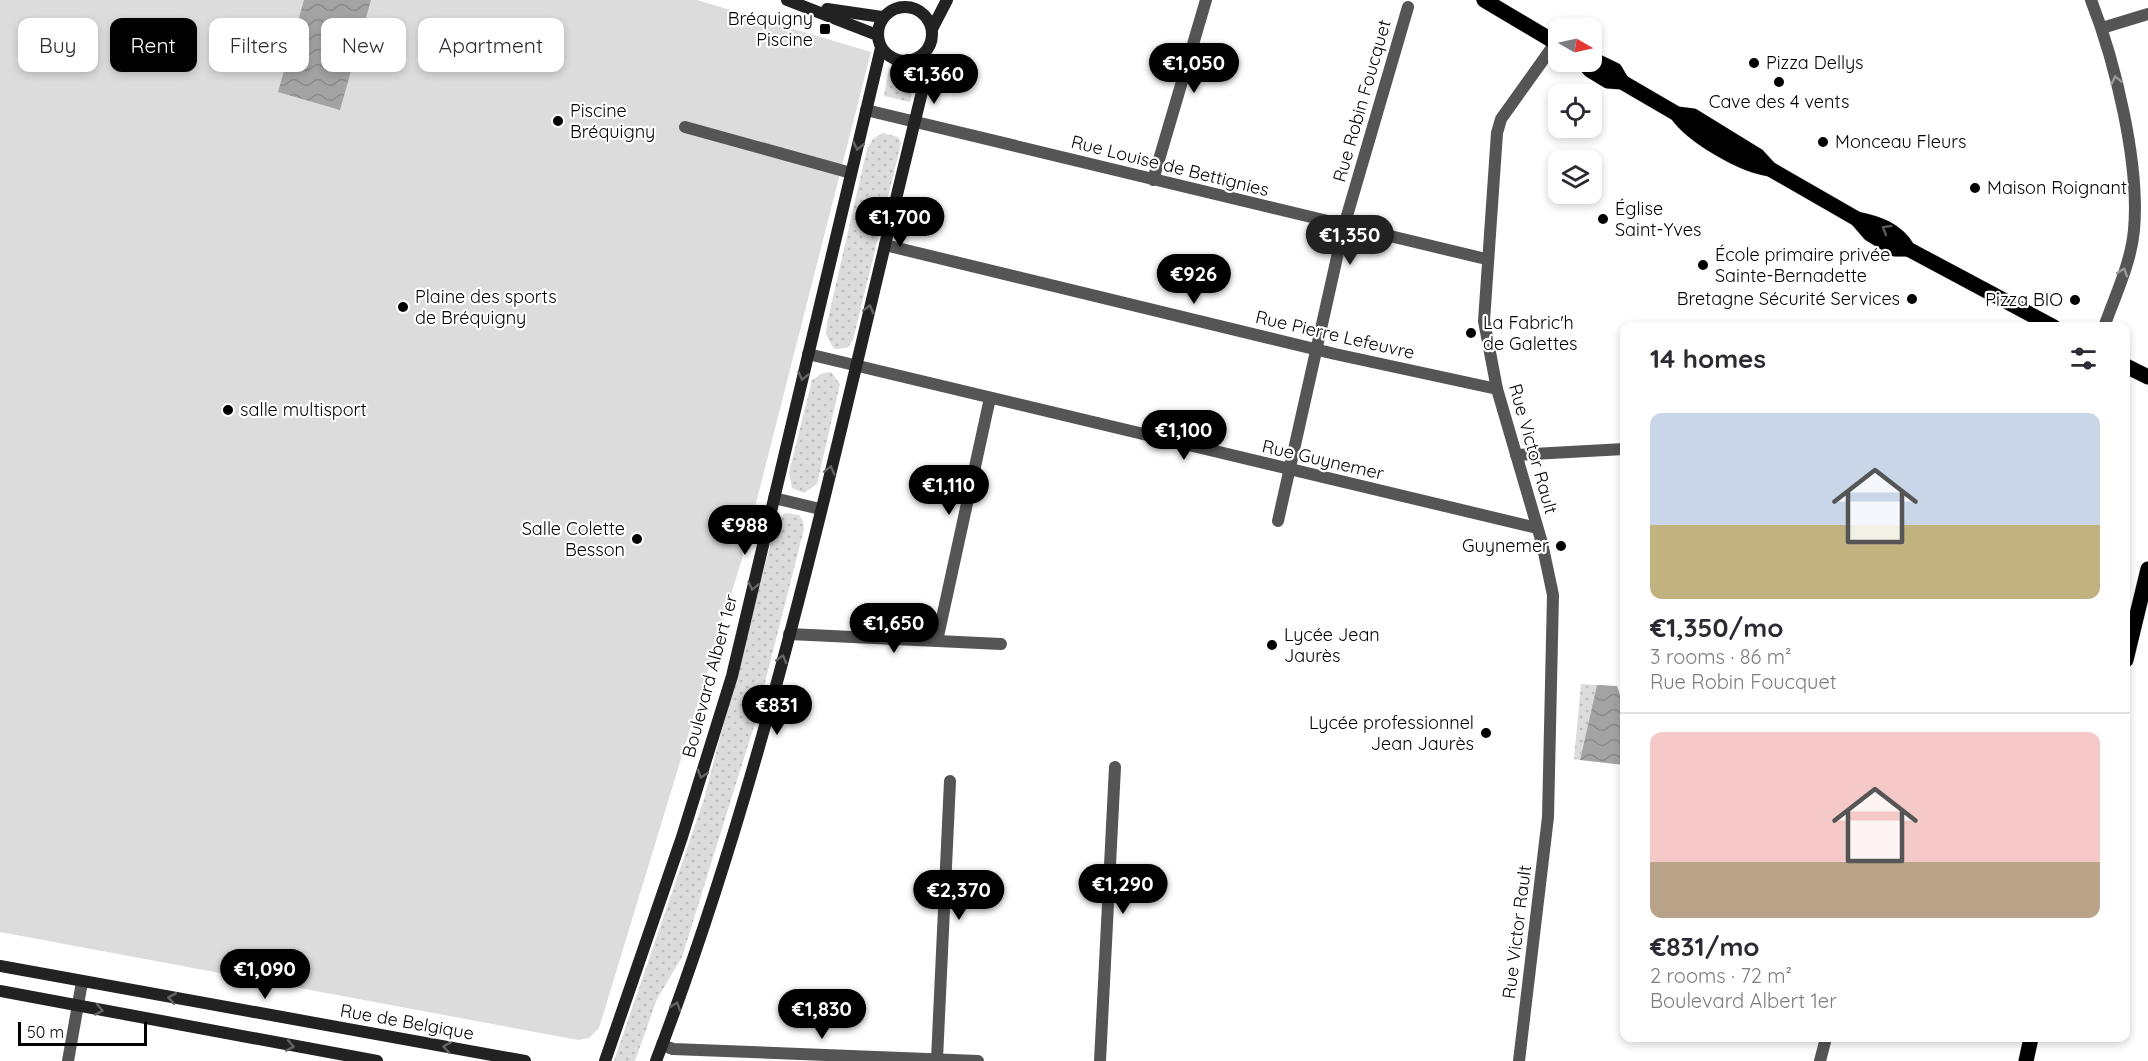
<!DOCTYPE html>
<meta charset="utf-8">
<style>
body{margin:0;font-family:Quicksand,sans-serif;background:#f2f2f3;color:#2b2b33;height:100vh;display:flex;flex-direction:column;font-size:22px;white-space:nowrap}
*{box-sizing:border-box;margin:0}
p{font-size:20px;color:#7c7c81}
.icon{flex:none;width:33px;height:33px;fill:none;stroke:currentColor;stroke-width:2;stroke-linecap:round;stroke-linejoin:round}
.map{position:relative;flex:1;overflow:hidden}
.panel{position:absolute;left:1620px;top:322px;width:510px;height:720px;display:flex;flex-direction:column;background:#fff;border-radius:12px;box-shadow:0 3px 9px #0003}
.panel>*{flex:none}
.top-card{position:absolute;left:18px;top:18px;width:570px;height:54px;display:flex;gap:12px}
.needle{width:39px;rotate:99deg}
.fabs{position:absolute;left:1548px;top:18px;display:grid;gap:12px}
.fabs a{display:grid;place-items:center;width:54px;height:54px;border-radius:12px;background:#fff;box-shadow:0 3px 9px #0003;font-size:30px}
.scale{position:absolute;left:18px;bottom:15px;width:129px;box-sizing:border-box;padding-left:6px;border:3px solid #000;border-top:0;font-size:16px;line-height:21px;white-space:nowrap;color:#000;-webkit-text-stroke:4px #fff;paint-order:stroke}
.price{position:absolute;translate:-50% -51px;padding:0 14px;border-radius:21px;background:#000;color:#fff;font-size:20px;line-height:39px;filter:drop-shadow(0 2px 3px #0008)}
.price::after{content:'';position:absolute;left:50%;top:36px;width:18px;height:14px;margin-left:-9px;background:inherit;clip-path:polygon(0 0,100% 0,50% 100%)}
.price.on{background:#222;color:#fff}
ul{padding:0;list-style:none}
li{display:grid;align-content:center;gap:12px;height:318px;padding:0 30px}
li+li{border-top:2px solid #e1e1e2}
li span{display:grid;place-items:center;height:186px;border-radius:12px;color:#555}
li>.icon{margin-inline-start:auto}
span .icon{width:108px;height:108px;fill:#fffc;stroke-width:1}
li b{font-size:26px}
h2{display:flex;justify-content:space-between;align-items:center;height:72px;padding:0 30px;font-size:26px}
.chip{padding:0 21px;border-radius:12px;background:#fff;box-shadow:0 3px 9px #0003;font-size:21px;line-height:54px}
.chip.on{background:#000;color:#fff}
.map>svg:first-child{display:block}
.green{fill:url(#green-dots)}
.pitch{fill:#dcdcdc}
.water{fill:url(#water-waves)}
.lines{fill:none;stroke-linecap:round;stroke-linejoin:round}
.primary-casing{stroke:#dbdbdb;stroke-width:16}
.street{stroke:#555;stroke-width:12}
.secondary{stroke:#222;stroke-width:12}
.primary{stroke:#000;stroke-width:15}
.oneway{stroke:#999}
.oneway2{stroke:#646464}
.oneway3{stroke:#595959}
.poi-dot{fill:#000;stroke:#fff;stroke-width:2}
.labels{text-anchor:middle;stroke-width:4.5;stroke-linejoin:round;paint-order:stroke}
.poi-label{font-size:18px;fill:#000;stroke:#fff;text-anchor:start}
.street-label{font-size:18px;fill:#000;stroke:#fff}
</style>
<div class="map">
<svg width="2148" height="1061" viewBox="0 0 2148 1061">
<defs>
<pattern id="green-dots" width="8" height="8" patternUnits="userSpaceOnUse" patternTransform="scale(1.5)"><rect width="8" height="8" fill="#dcdcdc"/><path d="M2 2h.1M6 6h.1" fill="none" stroke="#bbb" stroke-width="1.8" stroke-linecap="round"/></pattern>
<pattern id="water-waves" width="16" height="10" patternUnits="userSpaceOnUse" patternTransform="scale(1.5)"><rect width="16" height="10" fill="#a3a3a3"/><path d="M0 5q4-4 8 0t8 0" fill="none" stroke="#8b8b8b"/></pattern>
</defs>
<rect width="100%" height="100%" fill="#fff"/>
<!-- green -->
<g class="green">
<polygon points="889,68 899,71 917,69 910,102 884,96"/>
<polygon points="883,133 898,137 901,143 898,156 853,340 847,348 834,349 826,334 827,323 867,149 873,139"/>
<polygon points="831,372 840,384 817,484 804,493 792,488 789,472 812,380 823,373"/>
<polygon points="785,513 799,515 803,521 804,529 754,726 682,957 657,999 635,1061 614,1061 704,799 776,523"/>
<polygon points="1581,684 1597,685 1580,760 1574,759"/>
</g>
<!-- pitch -->
<polygon class="pitch" points="0,0 697,0 871,52 741,562 599,1028 589,1038 578,1040 0,932"/>
<!-- water -->
<g class="water">
<polygon points="304,0 371,0 340,110 278,92"/>
<polygon points="1597,685 1617,686 1624,707 1624,765 1580,760"/>
</g>
<g class="lines">
<defs>
<g id="primary">
<polyline points="1484,0 1558,44"/>
<polyline points="1592,59 1615,70 1622,82"/>
<polyline points="1583,62 1590,70 1608,81 1622,82 1677,114 1693,116 1758,156 1770,169 1857,219 1870,234 1895,249 1908,249"/>
<path d="M1677,114C1692,136 1743,166 1770,169"/>
<path d="M1857,219C1878,223 1897,230 1908,249L2054,327"/>
<polyline points="2126,366 2148,377"/>
<polyline points="2126,660 2148,569"/>
<polyline points="2026,1061 2031,1038"/>
</g>
</defs>
<!-- primary casing -->
<use href="#primary" class="primary-casing"/>
<!-- street -->
<g class="street">
<path d="M2091,0C2115,61 2140,164 2134,230C2131,263 2115,296 2104,327"/>
<polyline points="2102,28 2148,14"/>
<polyline points="866,110 1486,259"/>
<polyline points="685,127 851,173"/>
<polyline points="1153,180 1206,0"/>
<polyline points="885,245 1335,354 1497,389"/>
<polyline points="808,354 1537,528"/>
<polyline points="1516,455 1624,449"/>
<polyline points="774,498 820,509"/>
<polyline points="1278,521 1344,226 1408,7"/>
<polyline points="789,634 1001,644"/>
<polyline points="937,641 990,398"/>
<polyline points="662,1045 673,1049 978,1061"/>
<polyline points="937,1059 950,781"/>
<polyline points="68,1061 82,982"/>
<polyline points="1100,1061 1115,767"/>
<polyline points="1519,1061 1548,817 1553,595 1542,543 1497,389 1484,321 1497,133 1501,119 1556,42"/>
<polyline points="1820,1061 1826,1038"/>
</g>
<!-- secondary -->
<g class="secondary">
<polyline points="787,0 877,35"/>
<circle cx="905" cy="34" r="27"/>
<polyline points="827,9 882,17"/>
<polyline points="932,29 947,0"/>
<polyline points="0,966 525,1061"/>
<polyline points="0,991 377,1061"/>
<polyline points="605,1061 682,837 732,676 881,48"/>
<path d="M656,1061C777,744 843,409 925,80V53"/>
</g>
<!-- primary -->
<use href="#primary" class="primary"/>
</g>
<!-- one-way arrows -->
<defs><path id="oneway-chevron" d="M-2-3.5L2.5 0L-2 3.5" fill="none" stroke-width="1.6" stroke-linecap="round" stroke-linejoin="round" transform="scale(1.5)"/></defs>
<g class="oneway">
<use href="#oneway-chevron" transform="translate(2116 80) rotate(-102)"/>
<use href="#oneway-chevron" transform="translate(2123 272) rotate(-72)"/>
</g>
<g class="oneway2">
<use href="#oneway-chevron" transform="translate(858 146) rotate(103)"/>
<use href="#oneway-chevron" transform="translate(869 309) rotate(-76)"/>
<use href="#oneway-chevron" transform="translate(803 376) rotate(103)"/>
<use href="#oneway-chevron" transform="translate(830 470) rotate(-76)"/>
<use href="#oneway-chevron" transform="translate(753 586) rotate(103)"/>
<use href="#oneway-chevron" transform="translate(782 659) rotate(-75)"/>
<use href="#oneway-chevron" transform="translate(702 774) rotate(107)"/>
<use href="#oneway-chevron" transform="translate(172 998) rotate(-170)"/>
<use href="#oneway-chevron" transform="translate(676 1006) rotate(-71)"/>
<use href="#oneway-chevron" transform="translate(99 1010) rotate(11)"/>
<use href="#oneway-chevron" transform="translate(290 1046) rotate(11)"/>
<use href="#oneway-chevron" transform="translate(447 1047) rotate(-170)"/>
</g>
<use class="oneway3" href="#oneway-chevron" transform="translate(1886 229) rotate(-150)"/>
<!-- markers -->
<g class="poi-dot">
<rect x="819" y="23" width="12" height="12" rx="3"/>
<circle cx="1754" cy="63" r="6"/>
<circle cx="1779" cy="82" r="6"/>
<circle cx="558" cy="121" r="6"/>
<circle cx="1823" cy="142" r="6"/>
<circle cx="1975" cy="188" r="6"/>
<circle cx="1603" cy="219" r="6"/>
<circle cx="1703" cy="265" r="6"/>
<circle cx="1912" cy="299" r="6"/>
<circle cx="2075" cy="300" r="6"/>
<circle cx="403" cy="307" r="6"/>
<circle cx="1471" cy="333" r="6"/>
<circle cx="228" cy="410" r="6"/>
<circle cx="637" cy="539" r="6"/>
<circle cx="1561" cy="546" r="6"/>
<circle cx="1272" cy="645" r="6"/>
<circle cx="1486" cy="733" r="6"/>
</g>
<g class="labels">
<!-- poi labels -->
<g class="poi-label">
<text x="813" y="25" text-anchor="end">Bréquigny<tspan x="813" dy="21">Piscine</tspan></text>
<text x="1766" y="69">Pizza Dellys</text>
<text x="1779" y="108" text-anchor="middle">Cave des 4 vents</text>
<text x="570" y="117">Piscine<tspan x="570" dy="21">Bréquigny</tspan></text>
<text x="1835" y="148">Monceau Fleurs</text>
<text x="1987" y="194">Maison Roignant</text>
<text x="1615" y="215">Église<tspan x="1615" dy="21">Saint-Yves</tspan></text>
<text x="1715" y="261">École primaire privée<tspan x="1715" dy="21">Sainte-Bernadette</tspan></text>
<text x="415" y="303">Plaine des sports<tspan x="415" dy="21">de Bréquigny</tspan></text>
<text x="1900" y="305" text-anchor="end">Bretagne Sécurité Services</text>
<text x="2063" y="306" text-anchor="end">Pizza BIO</text>
<text x="1483" y="329">La Fabric'h<tspan x="1483" dy="21">de Galettes</tspan></text>
<text x="240" y="416">salle multisport</text>
<text x="625" y="535" text-anchor="end">Salle Colette<tspan x="625" dy="21">Besson</tspan></text>
<text x="1549" y="552" text-anchor="end">Guynemer</text>
<text x="1284" y="641">Lycée Jean<tspan x="1284" dy="21">Jaurès</tspan></text>
<text x="1474" y="729" text-anchor="end">Lycée professionnel<tspan x="1474" dy="21">Jean Jaurès</tspan></text>
</g>
<!-- street labels -->
<g class="street-label">
<text transform="translate(1362 101) rotate(-74)" y="6">Rue Robin Foucquet</text>
<text transform="translate(1170 166) rotate(14)" y="6">Rue Louise de Bettignies</text>
<text transform="translate(1335 335) rotate(13)" y="6">Rue Pierre Lefeuvre</text>
<text transform="translate(1533 449) rotate(74)" y="6">Rue Victor Rault</text>
<text transform="translate(1323 460) rotate(13)" y="6">Rue Guynemer</text>
<text transform="translate(710 676) rotate(-75)" y="6">Boulevard Albert 1er</text>
<text transform="translate(1517 932) rotate(-83)" y="6">Rue Victor Rault</text>
<text transform="translate(407 1022) rotate(10)" y="6">Rue de Belgique</text>
</g>
</g>
</svg>
<div class="fabs">
<a><svg class="needle" viewBox="-14 -14 28 28"><path d="M0-13l5 13h-10z" fill="#e53935"/><path d="M0 13l5-13h-10z" fill="#7c7c81"/></svg></a>
<a><svg class="icon" aria-label="locate" viewBox="0 0 24 24"><circle cx="12" cy="12" r="6"/><path d="M12 2v4M12 18v4M2 12h4M18 12h4"/></svg></a>
<a><svg class="icon" aria-label="layers" viewBox="0 0 24 24"><path d="M12 4l9 5-9 5-9-5zM3 14l9 5 9-5"/></svg></a>
</div>
<div class="scale">50 m</div>
<b class="price" style="left:1194px;top:94px">€1,050</b>
<b class="price" style="left:934px;top:105px">€1,360</b>
<b class="price" style="left:900px;top:248px">€1,700</b>
<b class="price on" style="left:1350px;top:266px">€1,350</b>
<b class="price" style="left:1194px;top:305px">€926</b>
<b class="price" style="left:1184px;top:461px">€1,100</b>
<b class="price" style="left:949px;top:516px">€1,110</b>
<b class="price" style="left:745px;top:556px">€988</b>
<b class="price" style="left:894px;top:654px">€1,650</b>
<b class="price" style="left:777px;top:736px">€831</b>
<b class="price" style="left:1123px;top:915px">€1,290</b>
<b class="price" style="left:959px;top:921px">€2,370</b>
<b class="price" style="left:265px;top:1000px">€1,090</b>
<b class="price" style="left:822px;top:1040px">€1,830</b>
<div class="top-card">
<a class="chip">Buy</a>
<a class="chip on">Rent</a>
<a class="chip">Filters</a>
<a class="chip">New</a>
<a class="chip">Apartment</a>
</div>
<section class="panel">
<h2>14 homes<svg class="icon" aria-label="filters" viewBox="0 0 24 24"><path d="M4 7h16M4 17h16"/><circle cx="9" cy="7" r="2"/><circle cx="15" cy="17" r="2"/></svg></h2>
<ul>
<li><span style="background:linear-gradient(#c9d6e8 60%,#c2b280 0)"><svg class="icon" aria-label="home" viewBox="0 0 24 24"><path d="M3 11l9-7 9 7M6 9v11h12V9"/></svg></span><div><b>€1,350/mo</b><p>3 rooms · 86 m²</p><p>Rue Robin Foucquet</p></div></li>
<li><span style="background:linear-gradient(#f6c9c9 70%,#b9a48a 0)"><svg class="icon" aria-label="home" viewBox="0 0 24 24"><path d="M3 11l9-7 9 7M6 9v11h12V9"/></svg></span><div><b>€831/mo</b><p>2 rooms · 72 m²</p><p>Boulevard Albert 1er</p></div></li>
</ul>
</section>
</div>
